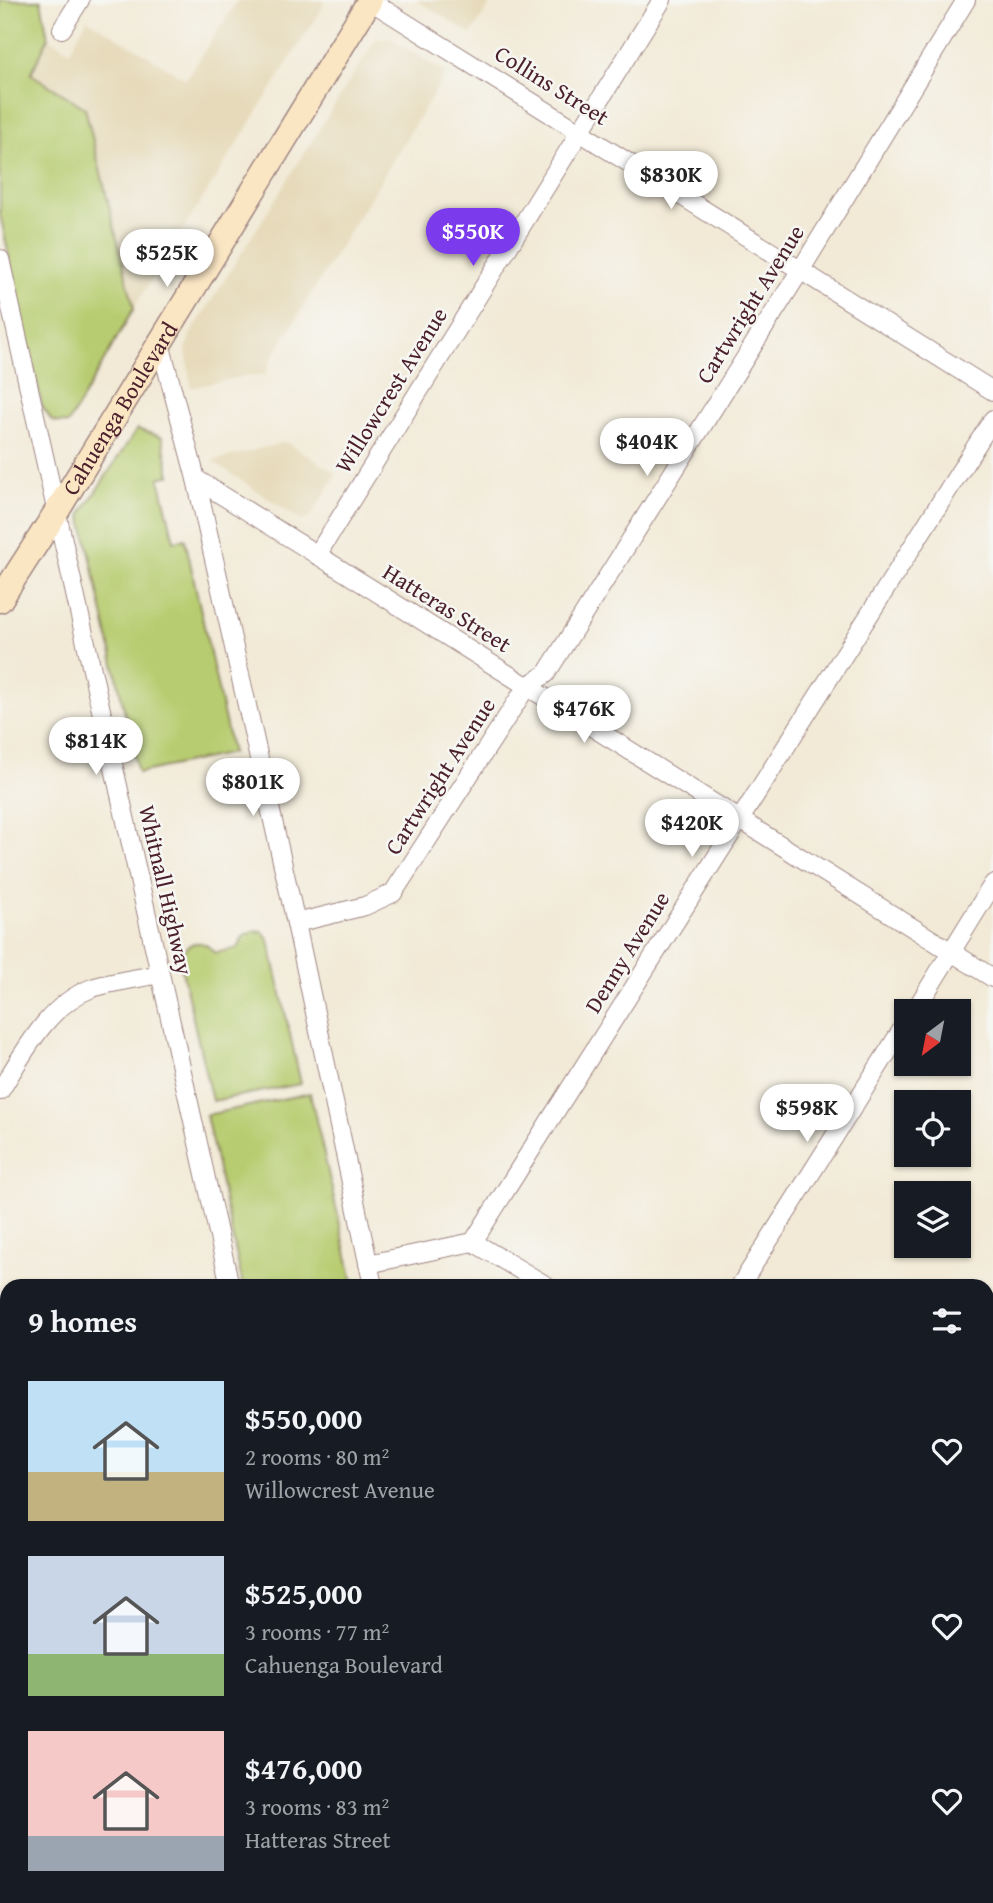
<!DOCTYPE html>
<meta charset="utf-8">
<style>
body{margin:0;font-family:"Gentium Book Plus",serif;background:#20242c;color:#f1f3f6;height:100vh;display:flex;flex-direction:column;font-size:26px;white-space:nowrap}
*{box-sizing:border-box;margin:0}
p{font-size:23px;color:#9ea1a6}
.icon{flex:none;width:38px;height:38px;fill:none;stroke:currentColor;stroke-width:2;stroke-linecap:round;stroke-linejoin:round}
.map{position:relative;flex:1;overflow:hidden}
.details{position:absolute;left:0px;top:1279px;width:994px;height:625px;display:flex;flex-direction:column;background:#171b24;border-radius:21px 21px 0 0;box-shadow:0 2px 5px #0004}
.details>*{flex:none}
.needle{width:46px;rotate:212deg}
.tools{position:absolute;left:894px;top:999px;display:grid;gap:14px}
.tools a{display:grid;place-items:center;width:77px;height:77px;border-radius:0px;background:#171b24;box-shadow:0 2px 5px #0004;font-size:35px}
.price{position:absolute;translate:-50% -60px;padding:0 16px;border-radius:24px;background:#fff;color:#222;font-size:23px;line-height:46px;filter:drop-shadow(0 2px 4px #0008)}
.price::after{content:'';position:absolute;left:50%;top:42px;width:21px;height:16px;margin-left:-10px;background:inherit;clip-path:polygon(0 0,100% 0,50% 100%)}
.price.selected{background:#7c3aed;color:#fff}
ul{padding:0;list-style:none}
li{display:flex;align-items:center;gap:21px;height:175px;padding:0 28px}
li span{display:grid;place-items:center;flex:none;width:196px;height:140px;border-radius:0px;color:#555}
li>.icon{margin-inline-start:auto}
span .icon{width:84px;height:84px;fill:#fffc;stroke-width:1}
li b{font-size:30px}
h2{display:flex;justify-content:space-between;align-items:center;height:84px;padding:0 28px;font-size:30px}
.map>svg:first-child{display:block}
.built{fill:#e6daba}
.industrial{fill:#c8c4b8}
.green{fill:#b7cc70;stroke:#80764e;stroke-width:2}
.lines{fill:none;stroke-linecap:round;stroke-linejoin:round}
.minor-casing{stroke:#9e8481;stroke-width:20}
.secondary-casing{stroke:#9e8481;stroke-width:27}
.minor{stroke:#fff;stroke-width:18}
.secondary{stroke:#fbe6c4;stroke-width:24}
.labels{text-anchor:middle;stroke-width:5;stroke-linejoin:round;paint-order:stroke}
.street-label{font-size:23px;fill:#4a1f2b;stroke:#f6f6f2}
</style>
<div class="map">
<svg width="993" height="1903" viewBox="0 0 993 1903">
<rect width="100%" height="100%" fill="#f6f6f2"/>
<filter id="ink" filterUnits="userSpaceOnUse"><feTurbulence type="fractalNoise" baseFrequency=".0143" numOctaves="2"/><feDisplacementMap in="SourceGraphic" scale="14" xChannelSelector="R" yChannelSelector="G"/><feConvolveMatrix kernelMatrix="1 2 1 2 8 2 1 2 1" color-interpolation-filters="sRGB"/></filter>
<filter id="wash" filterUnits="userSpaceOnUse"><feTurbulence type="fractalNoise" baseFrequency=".00686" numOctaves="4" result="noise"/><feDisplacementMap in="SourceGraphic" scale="28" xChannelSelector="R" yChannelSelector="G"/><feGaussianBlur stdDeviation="1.57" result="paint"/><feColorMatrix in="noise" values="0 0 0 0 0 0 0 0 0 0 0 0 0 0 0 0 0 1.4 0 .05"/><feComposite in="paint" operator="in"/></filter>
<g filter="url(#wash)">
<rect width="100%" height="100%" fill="#f2ead7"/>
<!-- built -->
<g class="built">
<polygon points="238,0 322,0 324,5 134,308 85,109 30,74 48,38 70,51 87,19 186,79"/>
<polygon points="416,0 493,0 471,34"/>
<polygon points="376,39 391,39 446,73 271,360 265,375 249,375 191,388 186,350 190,335"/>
<polygon points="286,442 337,474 311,516 302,521 212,461"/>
</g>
<!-- industrial -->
<polygon class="industrial" points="389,1897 494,1897 495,1903 385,1903"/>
<!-- green -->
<g class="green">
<polygon points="0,0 41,0 48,38 31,74 85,108 134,308 68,424 52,421 42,406 0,215"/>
<polygon points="137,429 162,437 170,475 159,478 174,541 185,539 232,753 138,773 81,514"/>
<path d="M255,931L263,932L269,940L301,1084L212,1101L180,962C184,941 202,936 215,953L238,948C242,938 244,933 255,931Z"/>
<polygon points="310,1093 354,1286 243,1286 206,1115"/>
</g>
</g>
<g filter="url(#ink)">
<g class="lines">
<defs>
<g id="minor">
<polyline points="369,0 993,391"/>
<polyline points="62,29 80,0"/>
<polyline points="0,259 230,1286"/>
<polyline points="160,343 196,479 296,923 373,1286"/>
<polyline points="196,479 993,978"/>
<polyline points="317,555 662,0"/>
<polyline points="296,923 365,906 393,893 527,686 546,674 800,271 966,0"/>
<polyline points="914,1012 993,884"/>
<path d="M0,1091C24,1053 47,1005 92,988C111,982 140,978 160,974"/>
<polyline points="473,1242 547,1286"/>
<polyline points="368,1264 473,1242 993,419"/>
<polyline points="740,1286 906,1023"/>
<polyline points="987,1360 993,1351"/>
<polyline points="987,1562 993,1566"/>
<polyline points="987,1832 993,1823"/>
<polyline points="508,1897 510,1903"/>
<polyline points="64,1903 68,1897"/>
<polyline points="358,1903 361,1897"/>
<polyline points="943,1903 946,1897"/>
</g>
<g id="secondary">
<path id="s1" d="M0,600L57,511L370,0"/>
<polyline points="0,1532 7,1536"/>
<polyline points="584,1897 594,1903"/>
</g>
</defs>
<!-- minor casing -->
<use href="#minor" class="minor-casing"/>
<!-- secondary casing -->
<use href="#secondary" class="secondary-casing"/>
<!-- minor -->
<use href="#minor" class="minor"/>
<!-- secondary -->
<use href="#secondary" class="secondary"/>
</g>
</g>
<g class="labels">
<!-- street labels -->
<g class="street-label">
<text transform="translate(552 85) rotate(32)" y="8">Collins Street</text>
<text transform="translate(750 304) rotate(-58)" y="8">Cartwright Avenue</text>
<text transform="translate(391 390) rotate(-58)" y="8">Willowcrest Avenue</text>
<text dy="8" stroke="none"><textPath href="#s1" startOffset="226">Cahuenga Boulevard</textPath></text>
<text transform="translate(447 608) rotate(32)" y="8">Hatteras Street</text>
<text transform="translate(440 776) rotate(-57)" y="8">Cartwright Avenue</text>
<text transform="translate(166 890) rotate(77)" y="8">Whitnall Highway</text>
<text transform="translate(627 952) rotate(-58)" y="8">Denny Avenue</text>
</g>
</g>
</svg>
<div class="tools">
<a><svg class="needle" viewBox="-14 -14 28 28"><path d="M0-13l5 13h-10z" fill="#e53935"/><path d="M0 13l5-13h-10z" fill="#9ea1a6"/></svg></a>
<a><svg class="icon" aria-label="locate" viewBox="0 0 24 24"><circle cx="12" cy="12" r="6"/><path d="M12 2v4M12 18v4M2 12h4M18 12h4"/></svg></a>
<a><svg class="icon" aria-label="layers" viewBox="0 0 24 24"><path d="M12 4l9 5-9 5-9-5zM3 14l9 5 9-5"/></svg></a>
</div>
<b class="price" style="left:671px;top:211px">$830K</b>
<b class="price selected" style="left:473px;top:268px">$550K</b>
<b class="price" style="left:167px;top:289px">$525K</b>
<b class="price" style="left:647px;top:478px">$404K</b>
<b class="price" style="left:584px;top:745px">$476K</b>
<b class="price" style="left:96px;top:777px">$814K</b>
<b class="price" style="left:253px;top:818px">$801K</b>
<b class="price" style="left:692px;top:859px">$420K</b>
<b class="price" style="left:807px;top:1144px">$598K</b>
<section class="details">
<h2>9 homes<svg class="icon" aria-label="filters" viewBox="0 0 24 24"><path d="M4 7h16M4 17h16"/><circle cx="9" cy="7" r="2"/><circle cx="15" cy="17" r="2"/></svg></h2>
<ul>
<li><span style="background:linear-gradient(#bfe0f5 65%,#c2b280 0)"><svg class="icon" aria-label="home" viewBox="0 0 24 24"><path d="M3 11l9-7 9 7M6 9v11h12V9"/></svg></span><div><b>$550,000</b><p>2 rooms · 80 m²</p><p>Willowcrest Avenue</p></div><svg class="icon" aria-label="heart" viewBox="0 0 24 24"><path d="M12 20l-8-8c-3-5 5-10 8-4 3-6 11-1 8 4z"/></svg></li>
<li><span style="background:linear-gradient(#c9d6e8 70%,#8fb573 0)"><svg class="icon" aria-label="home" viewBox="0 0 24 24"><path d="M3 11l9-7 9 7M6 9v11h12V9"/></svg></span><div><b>$525,000</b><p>3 rooms · 77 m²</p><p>Cahuenga Boulevard</p></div><svg class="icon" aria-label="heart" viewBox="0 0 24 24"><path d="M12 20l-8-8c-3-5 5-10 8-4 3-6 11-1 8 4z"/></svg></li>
<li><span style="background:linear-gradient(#f6c9c9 75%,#9aa5b1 0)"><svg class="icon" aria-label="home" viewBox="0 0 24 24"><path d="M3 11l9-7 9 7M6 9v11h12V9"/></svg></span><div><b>$476,000</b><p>3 rooms · 83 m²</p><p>Hatteras Street</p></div><svg class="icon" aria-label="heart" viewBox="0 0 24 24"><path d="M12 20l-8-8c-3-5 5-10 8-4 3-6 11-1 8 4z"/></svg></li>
</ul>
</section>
</div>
